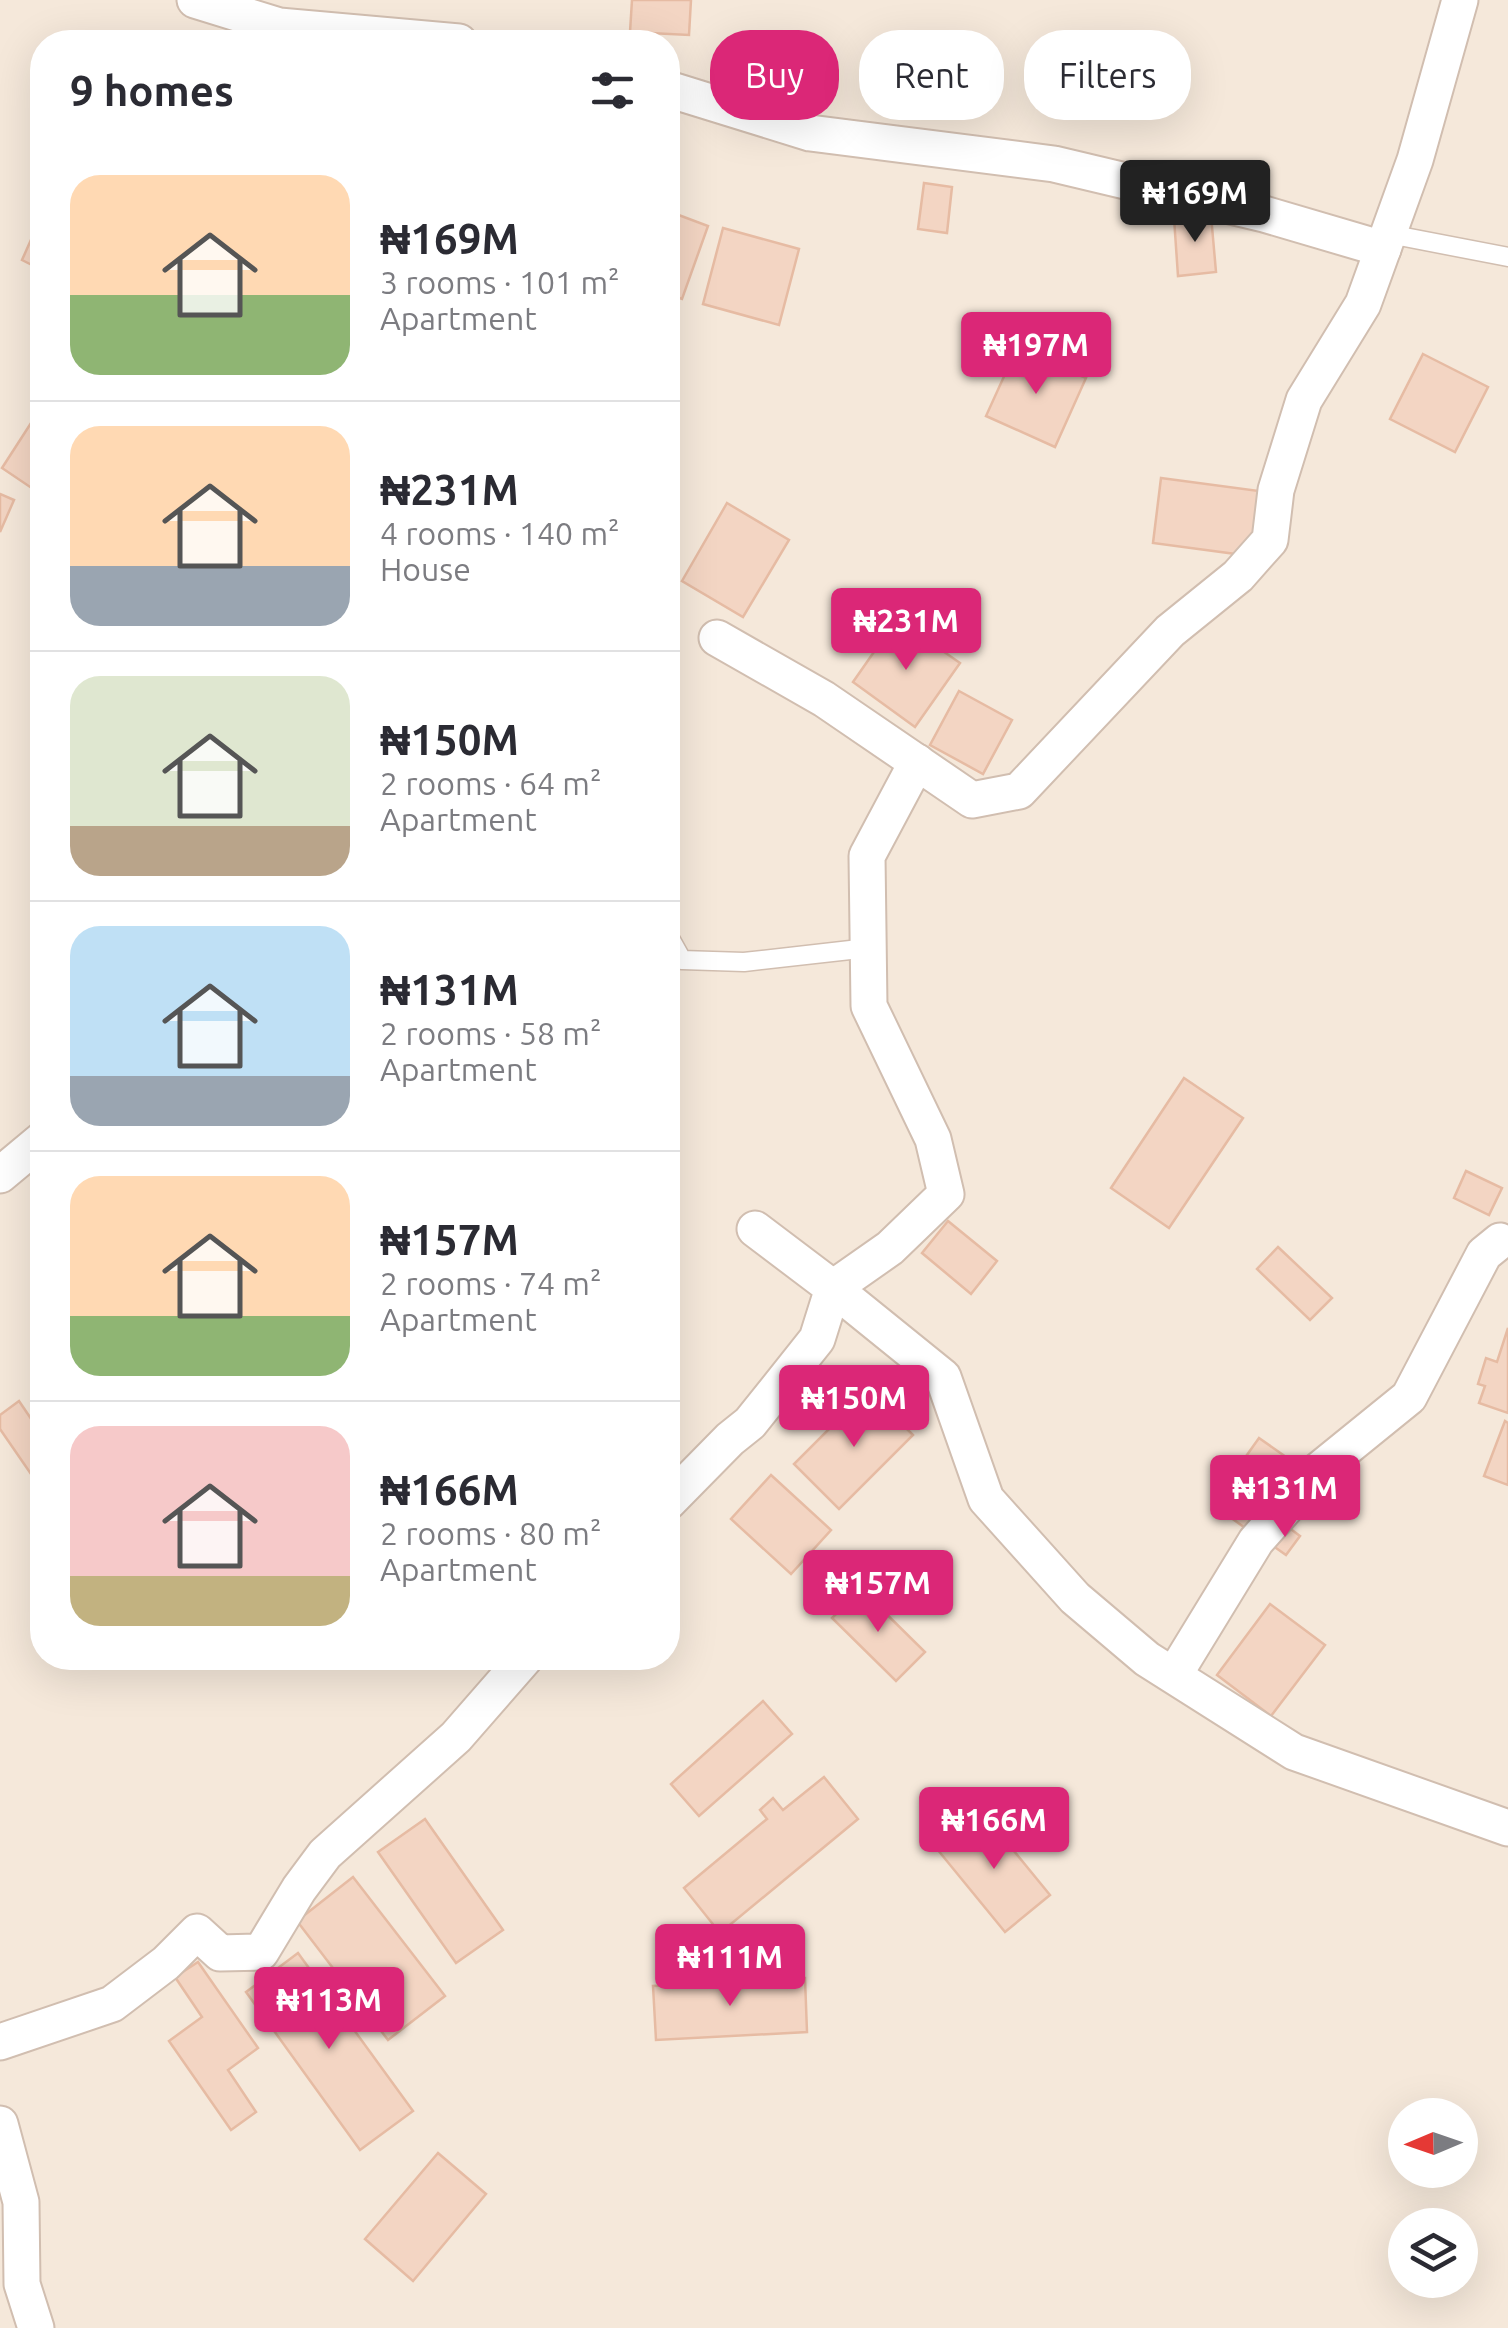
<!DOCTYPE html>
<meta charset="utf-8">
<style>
body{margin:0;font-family:Ubuntu,sans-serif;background:#f7f7f7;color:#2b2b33;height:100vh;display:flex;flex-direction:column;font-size:38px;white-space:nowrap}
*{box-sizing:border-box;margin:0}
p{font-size:32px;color:#7c7c81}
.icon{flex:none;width:55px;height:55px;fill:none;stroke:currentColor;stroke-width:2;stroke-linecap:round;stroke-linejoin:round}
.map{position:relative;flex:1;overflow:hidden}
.side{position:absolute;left:30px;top:30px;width:650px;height:1640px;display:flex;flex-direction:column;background:#fff;border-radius:40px;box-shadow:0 10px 40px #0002}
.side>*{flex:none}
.banner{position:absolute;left:710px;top:30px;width:648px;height:90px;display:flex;gap:20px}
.needle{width:65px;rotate:268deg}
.buttons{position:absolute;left:1388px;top:2098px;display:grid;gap:20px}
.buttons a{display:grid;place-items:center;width:90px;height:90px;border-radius:50%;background:#fff;box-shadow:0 10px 40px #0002;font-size:50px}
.price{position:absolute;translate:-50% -85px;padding:0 22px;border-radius:10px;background:#db2777;color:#fff;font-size:32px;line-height:65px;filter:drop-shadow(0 2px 5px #0008)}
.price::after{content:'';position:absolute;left:50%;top:60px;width:30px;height:22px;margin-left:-15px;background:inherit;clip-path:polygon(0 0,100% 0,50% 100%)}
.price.selected{background:#222;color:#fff}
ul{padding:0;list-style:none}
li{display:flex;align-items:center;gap:30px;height:250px;padding:0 40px}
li+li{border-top:2px solid #e1e1e2}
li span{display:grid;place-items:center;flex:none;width:280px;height:200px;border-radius:30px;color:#555}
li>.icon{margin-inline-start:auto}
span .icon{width:120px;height:120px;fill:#fffc;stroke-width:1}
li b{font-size:42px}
h2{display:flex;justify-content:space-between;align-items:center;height:120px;padding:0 40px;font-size:42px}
.chip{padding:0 35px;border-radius:40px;background:#fff;box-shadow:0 10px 40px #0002;font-size:35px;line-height:90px}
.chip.selected{background:#db2777;color:#fff}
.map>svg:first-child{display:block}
.residential{fill:#f5e8da;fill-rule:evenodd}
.building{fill:#f3d5c3;stroke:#e6bba3;stroke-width:2.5}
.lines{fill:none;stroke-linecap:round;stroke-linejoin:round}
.service-casing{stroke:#d1beb0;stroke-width:21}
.minor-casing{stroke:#d1beb0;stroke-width:39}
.service{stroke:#fff;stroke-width:18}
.minor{stroke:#fff;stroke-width:35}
</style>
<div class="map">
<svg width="1508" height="2328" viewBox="0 0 1508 2328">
<rect width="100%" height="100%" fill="#fdf6ec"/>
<!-- residential -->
<path class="residential" d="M0,0H1508V2328H0ZM42,42H668V1658H42ZM1405,2115H1460V2170H1405ZM1405,2225H1460V2280H1405Z"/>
<!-- building -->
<g class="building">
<polygon points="632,0 691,0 689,35 630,32"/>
<polygon points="924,183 952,187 947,233 918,229"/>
<polygon points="668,211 708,226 682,299 668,294"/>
<polygon points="42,215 42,270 22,260"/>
<polygon points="1211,215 1216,272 1178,276 1174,218"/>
<polygon points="723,228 799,249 779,325 703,304"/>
<polygon points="1017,348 1086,378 1055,447 986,416"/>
<polygon points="1423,354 1488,387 1455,452 1390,419"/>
<polygon points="42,406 42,495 2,468"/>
<polygon points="1161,478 1259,491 1251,556 1153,543"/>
<polygon points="0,494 14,500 0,532"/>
<polygon points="727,503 789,540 743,617 682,581"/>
<polygon points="897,619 960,663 915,727 853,682"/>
<polygon points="959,691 1012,720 983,774 930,745"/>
<polygon points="1184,1078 1243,1118 1169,1228 1111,1188"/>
<polygon points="1466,1171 1502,1188 1489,1215 1454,1198"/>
<polygon points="948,1221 997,1261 971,1294 922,1253"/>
<polygon points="1278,1247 1332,1298 1310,1320 1257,1269"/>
<polygon points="1508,1328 1508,1413 1479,1403 1485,1386 1478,1384 1486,1358 1497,1362"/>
<polygon points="868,1390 913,1435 839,1509 794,1464"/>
<polygon points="19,1401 42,1435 42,1490 0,1429 0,1415"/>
<polygon points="1505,1421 1508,1423 1508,1485 1484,1476"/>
<polygon points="1259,1438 1299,1466 1252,1533 1212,1504"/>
<polygon points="771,1475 831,1530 791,1574 731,1519"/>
<polygon points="1284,1524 1300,1536 1286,1555 1269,1543"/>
<polygon points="861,1589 925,1652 896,1681 832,1618"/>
<polygon points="1270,1604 1325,1645 1271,1716 1217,1675"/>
<polygon points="763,1701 792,1734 699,1816 671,1784"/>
<polygon points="824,1777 858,1819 720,1933 684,1888 767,1819 760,1810 773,1798 783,1810"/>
<polygon points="982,1812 1050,1895 1005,1932 937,1849"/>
<polygon points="425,1819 503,1930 456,1963 378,1852"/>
<polygon points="353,1877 445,1996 388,2040 297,1921"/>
<polygon points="298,1953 413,2111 360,2150 246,1992"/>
<polygon points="198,1962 258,2048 228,2070 256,2112 231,2130 169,2041 202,2017 175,1977"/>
<polygon points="805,1978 807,2032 656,2040 653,1986"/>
<polygon points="438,2153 486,2194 413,2281 365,2239"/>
</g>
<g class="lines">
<defs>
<g id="service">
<polyline points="1389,234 1508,257"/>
<polyline points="668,935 682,960 744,962 868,948"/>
</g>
<g id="minor">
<polyline points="195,0 279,26 459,42"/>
<polyline points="668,89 810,133 1054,164 1264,214 1383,249"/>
<polyline points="717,638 824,699 972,800 1019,791 1170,631 1238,576 1270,540 1276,490 1304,400 1363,304 1415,160 1460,0"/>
<polyline points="917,762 867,856 869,1006 933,1139 946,1194 890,1248 833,1288 943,1377 986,1499 1075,1598 1147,1659 1294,1752 1508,1828"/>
<polyline points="0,1175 42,1140"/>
<polyline points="668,1502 730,1439 750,1423 817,1339 833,1288 755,1229"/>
<polyline points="1174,1675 1256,1541 1319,1470 1409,1397 1484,1254 1500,1241"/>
<polyline points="0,2042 112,2004 166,1963 197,1932 220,1953 261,1952 299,1889 325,1854 456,1737 525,1658"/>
<polyline points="0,2124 21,2202 22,2284 36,2328"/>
</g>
</defs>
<!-- service casing -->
<use href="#service" class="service-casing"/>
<!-- minor casing -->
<use href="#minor" class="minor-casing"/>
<!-- service -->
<use href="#service" class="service"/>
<!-- minor -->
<use href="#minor" class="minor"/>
</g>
</svg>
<div class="buttons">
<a><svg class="needle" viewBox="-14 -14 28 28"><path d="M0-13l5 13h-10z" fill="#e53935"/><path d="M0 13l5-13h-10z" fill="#7c7c81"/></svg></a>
<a><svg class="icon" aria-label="layers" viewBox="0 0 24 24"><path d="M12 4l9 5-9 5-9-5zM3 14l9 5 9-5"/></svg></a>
</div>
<b class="price selected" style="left:1195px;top:245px">₦169M</b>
<b class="price" style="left:1036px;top:397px">₦197M</b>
<b class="price" style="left:906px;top:673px">₦231M</b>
<b class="price" style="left:854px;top:1450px">₦150M</b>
<b class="price" style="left:1285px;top:1540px">₦131M</b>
<b class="price" style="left:878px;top:1635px">₦157M</b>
<b class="price" style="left:994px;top:1872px">₦166M</b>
<b class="price" style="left:730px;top:2009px">₦111M</b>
<b class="price" style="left:329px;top:2052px">₦113M</b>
<div class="banner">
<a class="chip selected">Buy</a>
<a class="chip">Rent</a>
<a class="chip">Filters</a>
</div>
<section class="side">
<h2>9 homes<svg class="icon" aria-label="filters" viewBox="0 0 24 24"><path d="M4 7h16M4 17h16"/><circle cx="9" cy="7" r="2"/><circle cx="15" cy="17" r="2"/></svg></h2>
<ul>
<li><span style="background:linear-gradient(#ffd9b3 60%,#8fb573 0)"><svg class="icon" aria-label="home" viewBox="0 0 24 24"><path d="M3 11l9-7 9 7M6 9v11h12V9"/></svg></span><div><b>₦169M</b><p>3 rooms · 101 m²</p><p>Apartment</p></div></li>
<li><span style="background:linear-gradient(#ffd9b3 70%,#9aa5b1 0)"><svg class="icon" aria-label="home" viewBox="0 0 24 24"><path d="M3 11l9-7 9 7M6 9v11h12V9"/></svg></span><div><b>₦231M</b><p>4 rooms · 140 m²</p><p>House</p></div></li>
<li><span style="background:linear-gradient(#dfe7d0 75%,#b9a48a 0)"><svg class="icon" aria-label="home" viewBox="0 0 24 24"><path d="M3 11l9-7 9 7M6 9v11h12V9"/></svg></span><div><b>₦150M</b><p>2 rooms · 64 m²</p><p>Apartment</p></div></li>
<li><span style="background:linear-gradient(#bfe0f5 75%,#9aa5b1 0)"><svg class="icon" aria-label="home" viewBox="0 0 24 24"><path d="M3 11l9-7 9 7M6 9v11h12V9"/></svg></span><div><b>₦131M</b><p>2 rooms · 58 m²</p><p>Apartment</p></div></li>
<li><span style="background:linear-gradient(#ffd9b3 70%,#8fb573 0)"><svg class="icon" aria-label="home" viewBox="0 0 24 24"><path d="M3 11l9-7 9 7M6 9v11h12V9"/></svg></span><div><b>₦157M</b><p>2 rooms · 74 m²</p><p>Apartment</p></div></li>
<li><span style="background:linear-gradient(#f6c9c9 75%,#c2b280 0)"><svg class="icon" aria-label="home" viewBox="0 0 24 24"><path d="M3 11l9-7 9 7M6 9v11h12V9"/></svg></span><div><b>₦166M</b><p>2 rooms · 80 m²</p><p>Apartment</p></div></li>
</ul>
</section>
</div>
